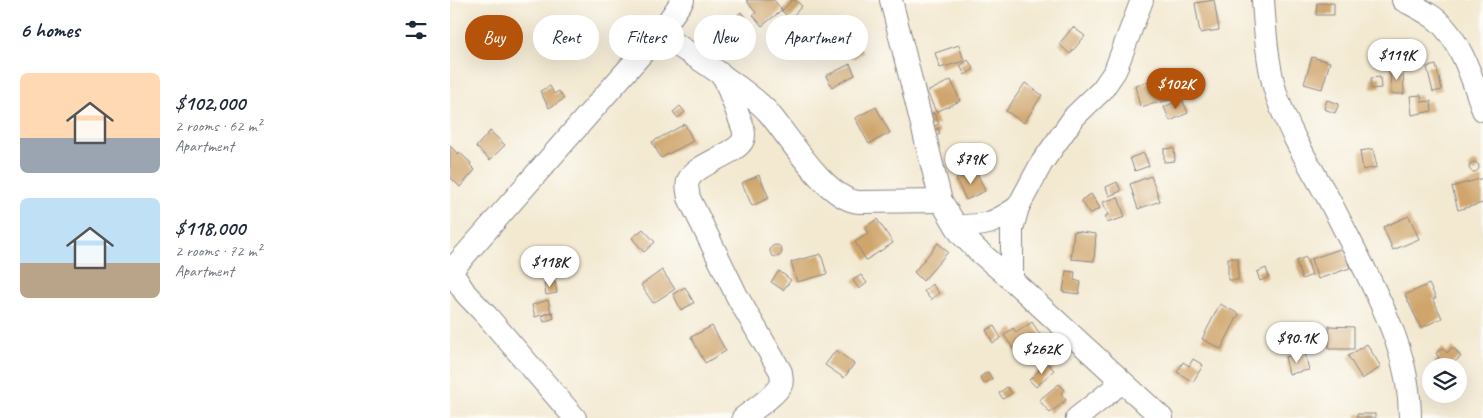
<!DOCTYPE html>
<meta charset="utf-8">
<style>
body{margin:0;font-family:Caveat,sans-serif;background:#f2f2f3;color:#1f2937;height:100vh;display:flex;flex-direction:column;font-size:19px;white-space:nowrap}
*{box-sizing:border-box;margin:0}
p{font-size:16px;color:#747a83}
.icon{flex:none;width:28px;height:28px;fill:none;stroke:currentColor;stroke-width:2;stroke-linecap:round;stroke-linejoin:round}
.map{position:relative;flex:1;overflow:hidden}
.panel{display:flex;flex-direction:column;background:#fff;width:450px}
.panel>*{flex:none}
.banner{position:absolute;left:15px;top:15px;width:475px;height:45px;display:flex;gap:10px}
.tools{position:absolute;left:972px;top:358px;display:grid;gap:10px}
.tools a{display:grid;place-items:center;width:45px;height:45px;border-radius:50%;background:#fff;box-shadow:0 5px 20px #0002;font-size:25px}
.price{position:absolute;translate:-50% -42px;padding:0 11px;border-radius:18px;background:#fff;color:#222;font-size:16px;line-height:32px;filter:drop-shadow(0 1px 2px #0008)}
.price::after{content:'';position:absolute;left:50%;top:30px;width:15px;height:11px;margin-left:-8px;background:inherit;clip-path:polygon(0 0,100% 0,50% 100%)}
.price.current{background:#b45309;color:#fff}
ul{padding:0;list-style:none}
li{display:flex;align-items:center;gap:15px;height:125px;padding:0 20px}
li span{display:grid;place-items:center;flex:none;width:140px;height:100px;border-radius:8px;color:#555}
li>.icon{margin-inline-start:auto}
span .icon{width:60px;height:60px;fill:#fffc;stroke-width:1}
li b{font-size:21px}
h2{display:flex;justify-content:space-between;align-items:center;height:60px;padding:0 20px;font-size:21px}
.tag{padding:0 18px;border-radius:22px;background:#fff;box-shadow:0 5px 20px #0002;font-size:18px;line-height:45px}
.tag.current{background:#b45309;color:#fff}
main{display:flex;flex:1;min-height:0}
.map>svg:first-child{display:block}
.building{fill:#cfa56c}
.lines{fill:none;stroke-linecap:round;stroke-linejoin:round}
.minor-casing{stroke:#8a8686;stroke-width:24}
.minor{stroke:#fff;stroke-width:22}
</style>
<main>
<section class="panel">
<h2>6 homes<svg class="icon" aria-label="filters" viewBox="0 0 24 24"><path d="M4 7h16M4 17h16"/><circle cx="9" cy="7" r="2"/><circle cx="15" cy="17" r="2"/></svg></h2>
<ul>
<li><span style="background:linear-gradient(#ffd9b3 65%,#9aa5b1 0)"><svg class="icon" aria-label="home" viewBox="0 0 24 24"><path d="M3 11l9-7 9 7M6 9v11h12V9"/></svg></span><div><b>$102,000</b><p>2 rooms · 62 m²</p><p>Apartment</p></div></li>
<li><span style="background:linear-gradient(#bfe0f5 65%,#b9a48a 0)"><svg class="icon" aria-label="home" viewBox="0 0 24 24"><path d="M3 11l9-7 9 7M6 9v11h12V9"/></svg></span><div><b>$118,000</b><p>2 rooms · 72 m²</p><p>Apartment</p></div></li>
</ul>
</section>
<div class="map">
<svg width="1033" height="418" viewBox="0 0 1033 418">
<rect width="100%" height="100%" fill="#fdfcf7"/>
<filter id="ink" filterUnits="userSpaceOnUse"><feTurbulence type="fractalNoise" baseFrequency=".02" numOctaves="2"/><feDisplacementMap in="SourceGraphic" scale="10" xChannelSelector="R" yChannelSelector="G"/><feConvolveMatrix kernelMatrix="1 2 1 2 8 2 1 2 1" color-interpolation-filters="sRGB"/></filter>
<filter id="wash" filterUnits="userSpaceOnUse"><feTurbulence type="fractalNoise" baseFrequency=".0096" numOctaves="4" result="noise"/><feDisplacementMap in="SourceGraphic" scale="20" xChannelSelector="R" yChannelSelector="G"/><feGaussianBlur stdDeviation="1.12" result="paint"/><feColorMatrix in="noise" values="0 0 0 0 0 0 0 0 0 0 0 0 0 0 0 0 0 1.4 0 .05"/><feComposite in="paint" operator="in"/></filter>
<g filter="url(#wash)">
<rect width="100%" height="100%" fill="#f3e9d1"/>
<g id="blocks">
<!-- building -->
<g class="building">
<polygon points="296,0 324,0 332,10 312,26 303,15 306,13"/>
<polygon points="342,0 345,0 352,6 340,19 332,11"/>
<polygon points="764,0 769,30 750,33 745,3"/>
<polygon points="867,3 884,3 884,15 866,15"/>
<polygon points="291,12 305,29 295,38 281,21"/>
<polygon points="105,27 112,36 104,42 97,32"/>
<polygon points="623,27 635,36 620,54 609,44"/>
<polygon points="406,38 414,53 403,59 395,44"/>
<circle cx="378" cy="49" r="8"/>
<polygon points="509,45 514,61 490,68 485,53"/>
<polygon points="862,57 880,62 872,89 854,84"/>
<polygon points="518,60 524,69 515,75 510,66"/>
<polygon points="400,64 405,75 382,87 376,76"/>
<polygon points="986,65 992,90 983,92 977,67"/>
<polygon points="940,67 953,67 954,94 941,94"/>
<polygon points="930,77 931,88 921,89 921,78"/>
<polygon points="718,78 723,99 690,107 685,85"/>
<polygon points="501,80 510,101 486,112 477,92"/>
<polygon points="575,83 592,95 574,123 556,111"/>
<polygon points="100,86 104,94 109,91 114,99 99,108 90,91"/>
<polygon points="971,95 972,102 981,101 982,111 962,115 960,96"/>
<polygon points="732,99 738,113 720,121 714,107"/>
<polygon points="877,100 889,104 885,113 874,109"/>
<polygon points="230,106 235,112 228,118 223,112"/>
<polygon points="426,107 440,133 419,144 405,118"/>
<polygon points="484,113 489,124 478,128 474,117"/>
<polygon points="235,124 243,141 211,158 202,142"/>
<polygon points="488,128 490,134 483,137 481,131"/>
<polygon points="40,131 55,145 40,160 26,147"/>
<polygon points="0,146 8,154 9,152 21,163 20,165 25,170 10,187 0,177"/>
<polygon points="724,148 725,161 714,162 714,149"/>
<polygon points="923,149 927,167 913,170 910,151"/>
<polygon points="694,153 699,166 685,171 680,158"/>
<circle cx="1024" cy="167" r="5"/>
<polygon points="526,170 535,191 516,200 506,179"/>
<polygon points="309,175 319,198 302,206 292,183"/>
<polygon points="701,176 710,201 688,209 680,184"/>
<polygon points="1033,178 1033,203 1008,210 1002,187"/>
<polygon points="667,182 671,191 659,196 656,187"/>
<polygon points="641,194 650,208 640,214 631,200"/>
<polygon points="668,197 675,217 657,223 655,216 658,215 653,202"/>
<polygon points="959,216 969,239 943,250 933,227"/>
<polygon points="427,219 443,243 416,260 405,242 419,233 415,227"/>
<polygon points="193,229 205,242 194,252 182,238"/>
<polygon points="624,231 646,234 644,261 621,259"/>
<polygon points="488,243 498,252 473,281 464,272"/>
<circle cx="326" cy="251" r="6"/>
<polygon points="893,248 900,268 868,279 861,259"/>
<polygon points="371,254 377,274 347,282 341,262"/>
<polygon points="856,257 862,275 852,279 846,261"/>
<rect x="778" y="258" width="10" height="22"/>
<polygon points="816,268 819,277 810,281 807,272"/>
<polygon points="212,270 225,289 203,303 191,285"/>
<polygon points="329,271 341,280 333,290 321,282"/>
<polygon points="616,271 625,272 624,280 631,282 629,294 613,292"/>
<polygon points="411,275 417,283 409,289 403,280"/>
<polygon points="105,281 107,293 96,295 94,283"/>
<polygon points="482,284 489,293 481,300 474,291"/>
<polygon points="979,284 986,298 983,299 992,318 971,328 955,295"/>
<polygon points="235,287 244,303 231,310 223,294"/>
<polygon points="98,300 101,312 85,317 82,305"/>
<polygon points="770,304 789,314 771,349 752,339"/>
<polygon points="102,312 104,318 94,322 92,316"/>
<polygon points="582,322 595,342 570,359 554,335 563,328 566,333"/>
<polygon points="262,326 276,351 255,363 241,337"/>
<polygon points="544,326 551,338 543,343 536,330"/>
<polygon points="879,326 904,327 904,349 879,349"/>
<polygon points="917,344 931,367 912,379 898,356"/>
<polygon points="1003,347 1011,357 998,366 987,366 984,362 989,358 986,353 993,348 997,353"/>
<polygon points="386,350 404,364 394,378 375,365"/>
<polygon points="855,353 859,370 839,374 835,357"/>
<polygon points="743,359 753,365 743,382 727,372 733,362 739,366"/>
<polygon points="597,363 604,370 586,387 579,380"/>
<polygon points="538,372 542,379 534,384 530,377"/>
<polygon points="609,384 615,390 611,393 616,400 600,413 589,400"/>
<polygon points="557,387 562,393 553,399 549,393"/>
<rect x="907" y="414" width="18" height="4"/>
</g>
</g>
</g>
<g filter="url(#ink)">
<use href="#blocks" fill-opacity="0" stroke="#8a8686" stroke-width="1"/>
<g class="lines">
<defs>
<g id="minor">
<polyline points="441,0 491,201 511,234 526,249 562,280 712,418"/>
<path d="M813,0C815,30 817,61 825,90C836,127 858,163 877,196C889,218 900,241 912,264C937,314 960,361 960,418"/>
<path d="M953,0C964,6 977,12 987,20C1011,40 1023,81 1033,110"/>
<path d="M209,34C232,48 255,62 276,78C291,89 306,99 318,112C339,136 376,200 409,202L491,201"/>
<path d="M274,77L293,128C294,132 295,136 293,140C287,154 246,164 239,179C236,184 238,192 239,198L288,298L331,372C331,376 333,381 331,385C327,394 302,411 293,418"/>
<path d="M506,226C536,226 543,224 568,207"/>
<polyline points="0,270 16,294 37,316 125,418"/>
<polyline points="0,272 209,34 233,0"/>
<polyline points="562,280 562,229 568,207 591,164 625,116 652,90 665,71 692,0"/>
<polyline points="627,418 672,382"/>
</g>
</defs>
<!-- minor casing -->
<use href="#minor" class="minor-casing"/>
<!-- minor -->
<use href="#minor" class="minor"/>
</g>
</g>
</svg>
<div class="tools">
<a><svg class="icon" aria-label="layers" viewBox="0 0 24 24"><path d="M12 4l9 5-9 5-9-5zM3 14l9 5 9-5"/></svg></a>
</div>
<b class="price" style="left:947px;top:81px">$119K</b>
<b class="price current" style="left:726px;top:110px">$102K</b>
<b class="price" style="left:521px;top:185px">$79K</b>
<b class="price" style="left:100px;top:288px">$118K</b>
<b class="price" style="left:847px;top:364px">$90.1K</b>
<b class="price" style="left:592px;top:375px">$262K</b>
<div class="banner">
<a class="tag current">Buy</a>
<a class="tag">Rent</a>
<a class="tag">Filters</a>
<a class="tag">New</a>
<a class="tag">Apartment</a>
</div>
</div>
</main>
